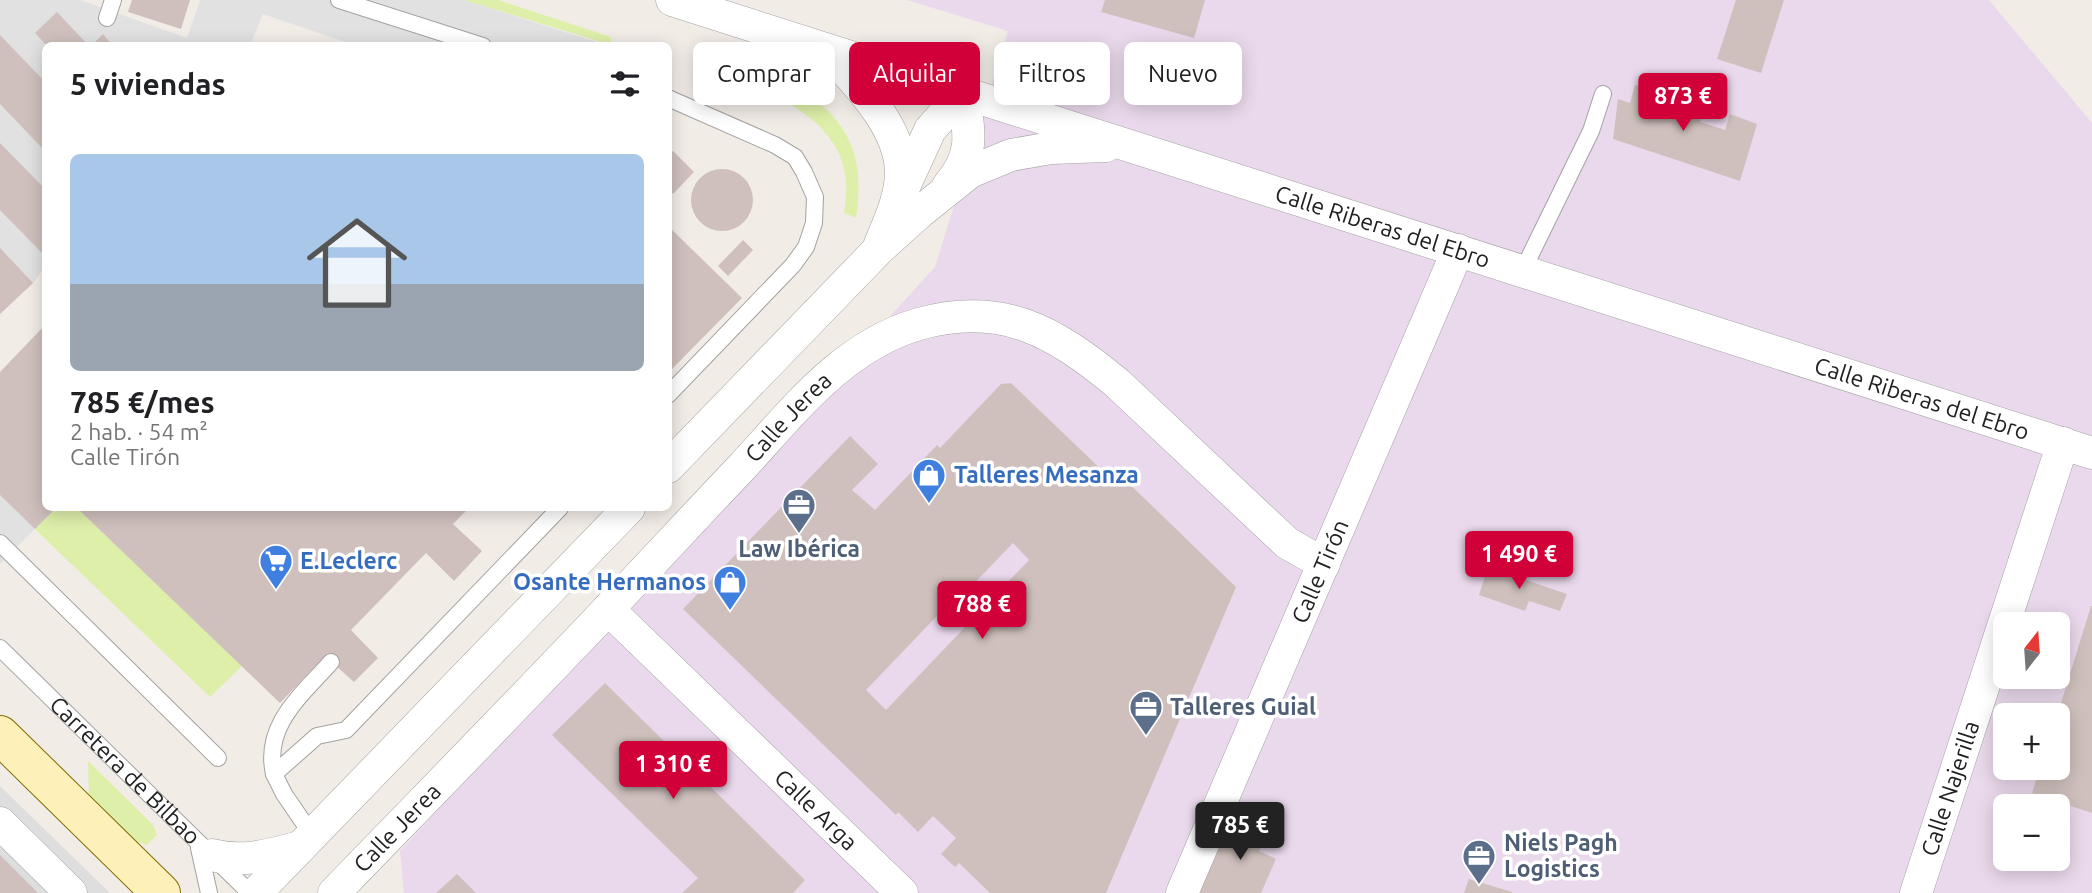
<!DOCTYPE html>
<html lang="es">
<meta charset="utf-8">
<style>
body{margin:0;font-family:Ubuntu,sans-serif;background:#f2f2f2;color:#202124;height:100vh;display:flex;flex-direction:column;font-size:26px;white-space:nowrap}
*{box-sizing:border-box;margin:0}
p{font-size:23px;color:#757577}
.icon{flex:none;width:38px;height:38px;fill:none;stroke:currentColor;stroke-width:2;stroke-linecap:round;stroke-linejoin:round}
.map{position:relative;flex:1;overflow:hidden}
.panel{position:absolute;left:42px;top:42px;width:630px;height:469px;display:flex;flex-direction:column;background:#fff;border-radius:10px;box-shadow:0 4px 18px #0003}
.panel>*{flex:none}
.banner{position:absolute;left:693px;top:42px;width:665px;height:63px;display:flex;gap:14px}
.needle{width:46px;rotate:17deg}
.fabs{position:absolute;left:1993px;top:612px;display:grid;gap:14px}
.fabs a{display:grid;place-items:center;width:77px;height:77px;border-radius:10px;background:#fff;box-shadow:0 4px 18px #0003;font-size:35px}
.price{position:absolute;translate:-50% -60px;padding:0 16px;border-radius:7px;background:#d20038;color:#fff;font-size:23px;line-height:46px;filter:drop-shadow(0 2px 4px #0008)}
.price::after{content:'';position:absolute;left:50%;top:42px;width:21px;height:16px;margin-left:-10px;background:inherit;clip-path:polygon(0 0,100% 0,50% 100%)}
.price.current{background:#222;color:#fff}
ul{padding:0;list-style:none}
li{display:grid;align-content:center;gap:14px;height:371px;padding:0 28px}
li span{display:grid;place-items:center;height:217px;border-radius:10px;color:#555}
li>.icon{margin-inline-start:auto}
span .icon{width:126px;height:126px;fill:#fffc;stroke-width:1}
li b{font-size:30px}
h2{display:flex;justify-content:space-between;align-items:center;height:84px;padding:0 28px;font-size:30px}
.chip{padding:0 24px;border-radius:10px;background:#fff;box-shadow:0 4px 18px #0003;font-size:24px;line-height:63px}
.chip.current{background:#d20038;color:#fff}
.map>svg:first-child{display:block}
.residential{fill:#dfdede}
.industrial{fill:#ead9ec;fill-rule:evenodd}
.grass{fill:#deefaa}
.parking{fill:#e1e1e1}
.building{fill:#cfc0bd;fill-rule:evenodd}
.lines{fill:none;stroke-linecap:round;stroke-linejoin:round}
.service-casing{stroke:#a2a2a2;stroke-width:18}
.minor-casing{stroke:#a2a2a2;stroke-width:33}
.secondary-casing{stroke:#806c00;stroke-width:40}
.service{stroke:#fff;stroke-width:16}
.minor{stroke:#fff;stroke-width:32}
.secondary{stroke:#fef0b9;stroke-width:38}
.labels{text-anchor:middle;stroke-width:7;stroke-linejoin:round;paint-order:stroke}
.street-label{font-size:23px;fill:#212121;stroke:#fff}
.shop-label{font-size:23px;font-weight:bold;fill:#366cbe;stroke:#fff;text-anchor:start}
.service-label{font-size:23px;font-weight:bold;fill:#4e5e75;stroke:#fff;text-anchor:start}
</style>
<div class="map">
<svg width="2092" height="893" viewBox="0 0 2092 893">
<rect width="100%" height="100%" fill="#f2ece7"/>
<!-- residential -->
<polygon class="residential" points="0,786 110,893 0,893"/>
<!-- industrial -->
<path class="industrial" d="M907,0H1989L2092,123V893H404L400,851L935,267L1008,31ZM2006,625H2058V677H2006ZM2006,716H2058V768H2006ZM2006,807H2058V859H2006Z"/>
<!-- grass -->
<g class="grass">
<polygon points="464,0 498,0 611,37 611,45"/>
<path d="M796,87C849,118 866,158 856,218L844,213C854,161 832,129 788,103Z"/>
<polygon points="56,508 77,508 242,666 210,697 35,529"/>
<polygon points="88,761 153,825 157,835 147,845 128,839 89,800"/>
</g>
<!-- parking -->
<g class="parking">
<polygon points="0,0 80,0 187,38 200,0 464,0 606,45 354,45 263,14 250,45 46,46 45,267 33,283 0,314"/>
<polygon points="0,495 35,529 0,564"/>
</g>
<!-- building -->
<g class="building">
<polygon points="132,0 190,0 181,29 128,12"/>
<polygon points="1105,0 1205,0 1194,38 1101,12"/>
<polygon points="1736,0 1784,0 1761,73 1717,59"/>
<polygon points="57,12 89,46 47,46 35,33"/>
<polygon points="103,34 113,46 91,46"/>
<polygon points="0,35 46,83 46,152 0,104"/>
<polygon points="1635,85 1705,106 1700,122 1725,130 1730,114 1757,124 1740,181 1613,139 1618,99 1630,103"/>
<polygon points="0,143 46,190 46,257 0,210"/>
<polygon points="673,151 694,172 673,194 668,189 668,155"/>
<circle cx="722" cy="200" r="31"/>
<polygon points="668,226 742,298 668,373"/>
<polygon points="743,240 753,250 728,276 718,266"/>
<polygon points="0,248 33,283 0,314"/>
<polygon points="46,324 46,508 56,508 35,529 0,495 0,372"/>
<path d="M1011,383L1109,477L1115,470L1236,587L1106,893H990L959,863L955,867L941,854L956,838L933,816L918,832L898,812L896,815L683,609L850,436L878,464L852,490L875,510L937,445L940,448L1001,384ZM1013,543L1029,560L886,710L866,690L960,592L963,595Z"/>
<polygon points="77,508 469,508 453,524 482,551 454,581 426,553 351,630 378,658 354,682 325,656 280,703"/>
<polygon points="1488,567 1567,594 1560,611 1529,601 1525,611 1479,595"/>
<polygon points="2091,606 2092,606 2092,813 2032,793 2040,768 2058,768 2057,716"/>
<polygon points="605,683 805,880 793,893 682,893 698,878 552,735"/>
<polygon points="1242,817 1270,829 1259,851 1276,859 1261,893 1199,893 1230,825 1237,828"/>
<polygon points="0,855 38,893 0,893"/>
<polygon points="457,874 476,893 436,893"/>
<polygon points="1469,879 1512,892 1512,893 1464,893"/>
</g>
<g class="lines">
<defs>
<g id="service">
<polyline points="339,0 483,46"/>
<polyline points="107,18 113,0"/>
<polyline points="668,98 775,145 795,157 804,172 815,197 814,223 806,247 793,265 668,395"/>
<polyline points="1523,270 1591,131 1603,94"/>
<polyline points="0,543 218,758"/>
<path id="s1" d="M0,648L250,893"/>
<path d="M274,774C263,725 302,695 331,662"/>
<polyline points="312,835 284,794 274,774 317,736 346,730 560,508"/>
<polyline points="199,848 209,893"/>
</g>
<g id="minor">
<path id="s2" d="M672,0L2092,453"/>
<path d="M827,50C856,83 900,125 901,172C901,197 889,222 880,244"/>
<path d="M948,186C976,154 969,131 963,92"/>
<polyline points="902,191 930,130 963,92"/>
<polyline points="668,467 879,249 920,212 970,172 1011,155 1051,148 1106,146"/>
<path id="s3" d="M608,609L902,893"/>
<polyline points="0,823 71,893"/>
<path d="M212,855C243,863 270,855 300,847"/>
<polyline points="256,893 629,508"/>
<path id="s4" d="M334,893C426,798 519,703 610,607C654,561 697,514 741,468C793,412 842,346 919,324C1002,301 1054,331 1117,383L1287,543L1324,564"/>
<path id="s5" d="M1182,893L1458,250"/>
<path id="s6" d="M1916,893L2063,443"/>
</g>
<polyline id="secondary" points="0,735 161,893"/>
</defs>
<!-- service casing -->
<use href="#service" class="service-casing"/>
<!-- minor casing -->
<use href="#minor" class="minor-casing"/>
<!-- secondary casing -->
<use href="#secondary" class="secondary-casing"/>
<!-- service -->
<use href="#service" class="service"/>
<!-- minor -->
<use href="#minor" class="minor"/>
<!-- secondary -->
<use href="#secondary" class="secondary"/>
</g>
<!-- icons -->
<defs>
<symbol id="shop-pin" viewBox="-11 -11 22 30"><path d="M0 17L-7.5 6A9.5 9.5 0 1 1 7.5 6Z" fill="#3f7fe0" stroke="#fff"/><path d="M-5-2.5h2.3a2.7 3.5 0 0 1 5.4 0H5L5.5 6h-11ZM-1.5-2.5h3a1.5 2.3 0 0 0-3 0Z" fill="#fff"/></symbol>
<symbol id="office-pin" viewBox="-11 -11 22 30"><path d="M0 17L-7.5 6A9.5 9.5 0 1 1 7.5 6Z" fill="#5c6f8a" stroke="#fff"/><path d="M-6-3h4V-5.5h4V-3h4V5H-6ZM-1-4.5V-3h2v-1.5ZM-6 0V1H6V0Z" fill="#fff"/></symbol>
<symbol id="supermarket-pin" viewBox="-11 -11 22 30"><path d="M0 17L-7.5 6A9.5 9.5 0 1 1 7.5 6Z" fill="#3f7fe0" stroke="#fff"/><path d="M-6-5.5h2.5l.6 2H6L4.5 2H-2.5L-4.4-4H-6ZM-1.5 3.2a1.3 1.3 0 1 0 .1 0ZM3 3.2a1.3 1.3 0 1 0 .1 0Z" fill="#fff"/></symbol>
</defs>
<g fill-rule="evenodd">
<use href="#shop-pin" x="910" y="456" width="38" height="52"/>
<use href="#office-pin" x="780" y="486" width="38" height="52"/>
<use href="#supermarket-pin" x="257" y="542" width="38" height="52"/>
<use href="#shop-pin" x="711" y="563" width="38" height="52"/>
<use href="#office-pin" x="1127" y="688" width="38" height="52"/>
<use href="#office-pin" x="1460" y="837" width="38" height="52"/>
</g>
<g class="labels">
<!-- street labels -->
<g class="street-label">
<text dy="8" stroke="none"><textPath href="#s2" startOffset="746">Calle Riberas del Ebro</textPath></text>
<text dy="8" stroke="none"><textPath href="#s2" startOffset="1312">Calle Riberas del Ebro</textPath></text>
<text dy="8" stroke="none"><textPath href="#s4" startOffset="658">Calle Jerea</textPath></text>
<text dy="8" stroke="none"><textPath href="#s5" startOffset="350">Calle Tirón</textPath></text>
<text dy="8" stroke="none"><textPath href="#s1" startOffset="175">Carretera de Bilbao</textPath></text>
<text dy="8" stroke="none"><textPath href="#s6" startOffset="110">Calle Najerilla</textPath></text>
<text dy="8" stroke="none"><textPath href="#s3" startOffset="289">Calle Arga</textPath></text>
<text dy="8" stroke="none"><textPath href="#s4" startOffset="91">Calle Jerea</textPath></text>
</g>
<!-- shop labels -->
<g class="shop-label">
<text x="954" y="483">Talleres Mesanza</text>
<text x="300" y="569">E.Leclerc</text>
<text x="706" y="590" text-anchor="end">Osante Hermanos</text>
</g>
<!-- service labels -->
<g class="service-label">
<text x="799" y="557" text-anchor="middle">Law Ibérica</text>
<text x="1170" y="715">Talleres Guial</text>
<text x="1504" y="851">Niels Pagh<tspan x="1504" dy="26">Logistics</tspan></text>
</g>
</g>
</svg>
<div class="fabs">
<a><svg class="needle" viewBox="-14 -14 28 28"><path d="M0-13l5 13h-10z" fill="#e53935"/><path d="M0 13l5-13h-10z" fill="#757577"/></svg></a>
<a>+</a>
<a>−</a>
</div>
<b class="price" style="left:1683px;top:133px">873 €</b>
<b class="price" style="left:1519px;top:591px">1 490 €</b>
<b class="price" style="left:982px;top:641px">788 €</b>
<b class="price" style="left:673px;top:801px">1 310 €</b>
<b class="price current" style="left:1240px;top:862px">785 €</b>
<div class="banner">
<a class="chip">Comprar</a>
<a class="chip current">Alquilar</a>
<a class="chip">Filtros</a>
<a class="chip">Nuevo</a>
</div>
<section class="panel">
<h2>5 viviendas<svg class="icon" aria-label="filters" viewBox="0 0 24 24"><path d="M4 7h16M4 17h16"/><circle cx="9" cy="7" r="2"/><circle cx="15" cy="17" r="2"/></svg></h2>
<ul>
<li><span style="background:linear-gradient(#a9c7e8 60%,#9aa5b1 0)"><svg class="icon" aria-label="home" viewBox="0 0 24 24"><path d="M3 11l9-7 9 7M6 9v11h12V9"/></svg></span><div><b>785 €/mes</b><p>2 hab. · 54 m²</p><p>Calle Tirón</p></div></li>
</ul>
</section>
</div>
